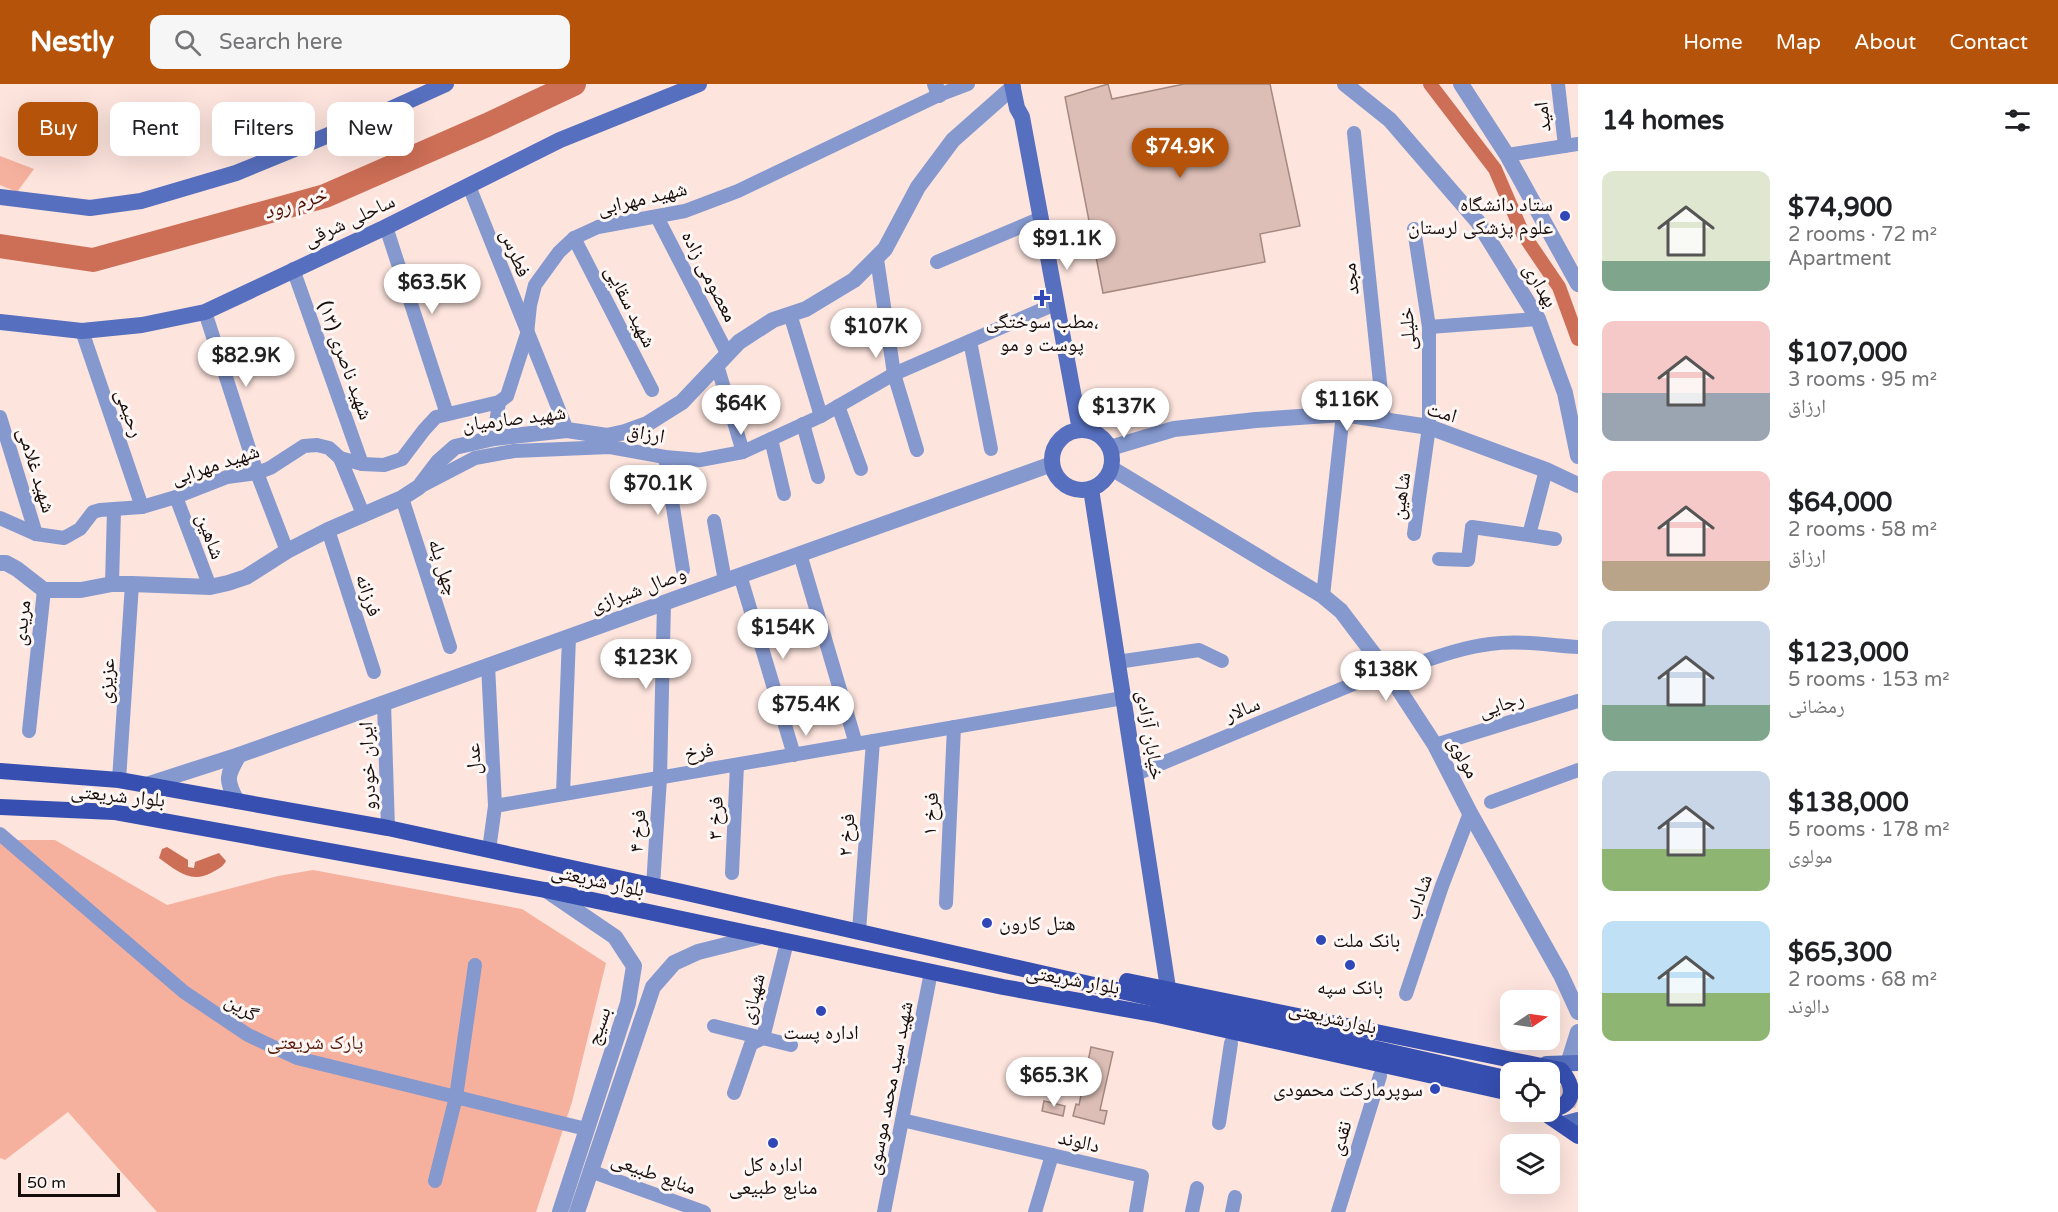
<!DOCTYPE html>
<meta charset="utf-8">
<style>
body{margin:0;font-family:"Varela Round","Noto Naskh Arabic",sans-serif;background:#f6f6f6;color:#202124;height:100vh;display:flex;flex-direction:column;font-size:22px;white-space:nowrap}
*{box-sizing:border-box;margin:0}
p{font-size:20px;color:#757577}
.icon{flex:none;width:33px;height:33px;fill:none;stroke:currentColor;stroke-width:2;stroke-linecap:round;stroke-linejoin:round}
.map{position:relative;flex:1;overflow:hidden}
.panel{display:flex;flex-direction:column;background:#fff;width:480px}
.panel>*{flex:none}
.banner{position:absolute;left:18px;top:18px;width:570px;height:54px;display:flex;gap:12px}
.needle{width:39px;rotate:77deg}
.buttons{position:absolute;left:1500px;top:906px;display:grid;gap:12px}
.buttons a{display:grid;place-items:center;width:60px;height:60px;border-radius:12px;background:#fff;box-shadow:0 6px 24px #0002;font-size:30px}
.scale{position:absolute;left:18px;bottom:15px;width:102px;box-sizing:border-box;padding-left:6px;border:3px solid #160c09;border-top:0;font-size:16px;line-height:21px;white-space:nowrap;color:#160c09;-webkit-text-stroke:4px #fcf6f4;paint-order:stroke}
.price{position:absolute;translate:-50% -51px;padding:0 14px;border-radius:21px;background:#fff;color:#222;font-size:20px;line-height:39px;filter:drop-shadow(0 2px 3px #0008)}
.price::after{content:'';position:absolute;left:50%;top:36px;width:18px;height:14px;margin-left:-9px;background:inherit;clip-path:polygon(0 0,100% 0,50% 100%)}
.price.selected{background:#b45309;color:#fff}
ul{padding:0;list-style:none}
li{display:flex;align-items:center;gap:18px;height:150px;padding:0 24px}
li span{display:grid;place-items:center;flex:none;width:168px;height:120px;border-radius:12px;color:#555}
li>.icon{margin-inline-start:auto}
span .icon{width:72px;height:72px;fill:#fffc;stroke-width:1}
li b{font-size:26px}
h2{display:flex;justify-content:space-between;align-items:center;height:72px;padding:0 24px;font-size:26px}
.chip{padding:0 21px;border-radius:12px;background:#fff;box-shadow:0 6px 24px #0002;font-size:21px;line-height:54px}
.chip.selected{background:#b45309;color:#fff}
header{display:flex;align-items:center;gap:36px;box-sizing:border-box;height:84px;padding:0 30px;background:#b45309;color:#fff}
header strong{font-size:28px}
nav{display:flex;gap:33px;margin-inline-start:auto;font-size:21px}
.search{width:420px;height:54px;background:#f6f6f6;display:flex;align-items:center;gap:15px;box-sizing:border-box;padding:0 21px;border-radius:12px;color:#757577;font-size:22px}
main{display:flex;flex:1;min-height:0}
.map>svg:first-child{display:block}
.green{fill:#f6b19e}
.water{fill:#cd6e56}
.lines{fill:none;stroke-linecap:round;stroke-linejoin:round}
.canal{stroke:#cd6e56;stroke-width:14}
.river{stroke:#cd6e56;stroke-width:24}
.building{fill:#dcbeb6;stroke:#a58981;stroke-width:1.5}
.primary-tunnel{stroke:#dac4bd;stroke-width:16;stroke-dasharray:16 8;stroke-linecap:butt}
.minor{stroke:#8599cf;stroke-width:14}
.tertiary{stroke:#8599cf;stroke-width:16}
.secondary{stroke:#566fbe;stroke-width:16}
.primary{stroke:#364fb0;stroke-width:16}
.poi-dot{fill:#3047b8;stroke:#fcf6f4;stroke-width:2}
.labels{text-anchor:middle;stroke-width:6;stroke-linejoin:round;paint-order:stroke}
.street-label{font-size:20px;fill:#160c09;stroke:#fcf6f4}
.poi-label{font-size:20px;fill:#160c09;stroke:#fcf6f4}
.park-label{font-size:20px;fill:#581b0b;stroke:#fcf6f4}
.water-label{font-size:21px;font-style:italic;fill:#4f1303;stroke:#fcf6f4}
</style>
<header>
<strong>Nestly</strong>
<div class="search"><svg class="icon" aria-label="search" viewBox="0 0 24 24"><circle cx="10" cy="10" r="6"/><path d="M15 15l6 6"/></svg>Search here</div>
<nav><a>Home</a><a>Map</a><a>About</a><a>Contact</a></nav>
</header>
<main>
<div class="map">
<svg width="1578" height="1128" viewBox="0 0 1578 1128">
<rect width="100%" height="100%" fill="#fde4dd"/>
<!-- green -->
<g class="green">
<polygon points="0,72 34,85 17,108 0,101"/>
<polygon points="0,756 55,756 167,821 278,792 313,786 522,825 606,879 572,1018 536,1128 157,1128 68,1028 5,1076 0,1074"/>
</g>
<!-- water -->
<path class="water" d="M167,763L188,776V783L194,784L195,778L219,769L226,777C223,783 218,785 211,789C190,800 176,786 159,774L162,765Z"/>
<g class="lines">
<!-- canal -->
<polyline class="canal" points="1430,0 1495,85 1523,150 1559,203 1578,255"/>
<!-- river -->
<polyline class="river" points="0,162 93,176 325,112 487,41 574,0"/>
</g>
<!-- building -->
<g class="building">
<polygon points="1108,0 1112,15 1184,0 1270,0 1300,142 1260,150 1265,178 1103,209 1065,13"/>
<polygon points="1091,963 1113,968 1100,1026 1107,1027 1104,1040 1073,1032 1076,1020 1079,1021"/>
<polygon points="1044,1017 1065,1022 1063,1032 1042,1027"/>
</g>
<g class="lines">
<!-- primary-tunnel -->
<polyline class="primary-tunnel" points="1550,1006 1578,1017"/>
<!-- minor -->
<g class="minor">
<polyline points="1558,0 1565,62"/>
<polyline points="1354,49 1384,337"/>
<polyline points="1507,71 1578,60"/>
<polyline points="469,102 567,346"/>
<polyline points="657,133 727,269"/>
<polyline points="386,143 447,330"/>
<polyline points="1414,145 1429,243 1429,343 1414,450"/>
<polyline points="574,154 652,306"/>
<polyline points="877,175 894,290 917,366"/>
<polyline points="937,178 1039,135"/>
<polyline points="293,185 362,380"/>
<polyline points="205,228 257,389 287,467"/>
<polyline points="790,230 821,332"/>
<polyline points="1429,243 1538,235"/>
<polyline points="82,247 142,423"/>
<polyline points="970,257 991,365"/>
<polyline points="717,281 743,368"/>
<polyline points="838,322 861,385"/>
<polyline points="0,333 36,450"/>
<polyline points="803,340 818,393"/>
<polyline points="494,354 499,318"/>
<polyline points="771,355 784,410"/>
<polyline points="665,373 683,486"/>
<polyline points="340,374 363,430"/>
<polyline points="423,401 475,374 514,367 610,363 665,373 700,376 743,368 821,332 894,290 1055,220"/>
<polyline points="176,413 210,503"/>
<polyline points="402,414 450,563"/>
<polyline points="0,434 36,450 64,454 80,445 93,428 100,426 142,423 176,413 227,393 257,389 270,384 304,362 317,361 329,364 340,374 362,380 384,381 402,375 424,346 436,333 499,318 507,312 527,250 530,221 535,201 559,168 574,154 598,143 685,127 738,107 939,11 968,0"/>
<polyline points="714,437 725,497"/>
<polyline points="328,446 374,588"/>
<polyline points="1529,451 1555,455"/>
<polyline points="800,470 856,660"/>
<polyline points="1439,475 1468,476 1472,443 1529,451 1546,386"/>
<polyline points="740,491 794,671"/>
<polyline points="112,500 114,426"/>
<polyline points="1323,512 1343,330"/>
<polyline points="1117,578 1199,566 1222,577"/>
<polyline points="488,581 495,722 489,766"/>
<path d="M1388,589C1421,579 1456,564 1490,560C1519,556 1549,561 1578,563"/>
<polyline points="384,619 388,744"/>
<polyline points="29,647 44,506"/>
<polyline points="1435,661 1578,617"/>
<polyline points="1136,690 1363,596"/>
<polyline points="119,696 132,500"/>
<polyline points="563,710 569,553"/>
<polyline points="1491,718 1578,686"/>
<polyline points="495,722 1123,614"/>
<polyline points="0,750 184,908 248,951 297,974 586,1045"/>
<polyline points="732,789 737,681"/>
<polyline points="653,802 660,694 664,519"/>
<polyline points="946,819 954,643"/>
<polyline points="859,847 873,657"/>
<polyline points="1406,910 1442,802 1470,729"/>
<polyline points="714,942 791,961"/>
<polyline points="734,1009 751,960 763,954 787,858"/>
<polyline points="902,1036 1142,1092 1136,1128"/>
<polyline points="1219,1039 1231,959"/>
<polyline points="590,1087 704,1128"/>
<polyline points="435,1097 456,1013 475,881"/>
<polyline points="884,1128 931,888"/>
<polyline points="1035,1128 1052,1071"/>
<polyline points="1192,1128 1197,1104"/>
<polyline points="1232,1128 1235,1113"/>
<polyline points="1338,1128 1380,992"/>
</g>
<!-- tertiary -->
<g class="tertiary">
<polyline points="935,0 939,11"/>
<polyline points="1345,0 1390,36 1478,138 1538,235 1565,309 1578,372"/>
<polyline points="1461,0 1507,71 1578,200"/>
<polyline points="1110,364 1174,345 1256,336 1343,330 1429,343 1546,386 1578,401"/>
<polyline points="1111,384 1323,512 1341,527 1388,589 1435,661 1470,729 1561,891 1578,928"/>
<polyline points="0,479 6,479 17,485 44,506 81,506 112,500 132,500 210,503 228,499 246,493 287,467 328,446 402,414 419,403 438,378 455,363 494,354 567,346 607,352 625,348 647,340 682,318 739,258 773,236 806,225 854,196 885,165 918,103 953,56 1013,3"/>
<polyline points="149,700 239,671 1052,380"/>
<path d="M237,717C225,696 227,691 239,671"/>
<polyline points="546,806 615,853 634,882 628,919 560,1128"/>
<polyline points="1568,980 1578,948"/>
<polyline points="577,1128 653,903 674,879 698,868 762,852"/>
</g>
<!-- secondary -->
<g class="secondary">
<polyline points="1012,0 1017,24 1022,33 1080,346"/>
<polyline points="0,113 90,124 141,117 236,89 375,32 446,0"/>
<polyline points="0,238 82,247 142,241 205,228 386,143 560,56 699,0"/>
<circle cx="1082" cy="376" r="30"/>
<polyline points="1091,405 1168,904"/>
<polyline points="1546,980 1578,979"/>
<polyline points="1563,1040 1578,1036"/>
</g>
<!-- primary -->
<g class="primary">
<polyline points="0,687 119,696 388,744 678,807 1510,995"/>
<polyline points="0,723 114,728 545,806 1003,903 1158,931 1510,1009"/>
<path d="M1127,897L1561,986C1576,1004 1575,1021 1550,1026"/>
<polyline points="1543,1028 1578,1052"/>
</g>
</g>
<!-- markers -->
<g class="poi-dot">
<circle cx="1565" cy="132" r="6"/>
<path d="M1039 205h6v6h6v6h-6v6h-6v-6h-6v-6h6z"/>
<circle cx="987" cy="839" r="6"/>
<circle cx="1321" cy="856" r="6"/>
<circle cx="1350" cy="881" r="6"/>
<circle cx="821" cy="927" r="6"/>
<circle cx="1435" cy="1005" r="6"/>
<circle cx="773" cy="1059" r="6"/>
</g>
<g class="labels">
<!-- street labels -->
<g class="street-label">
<text transform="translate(1542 33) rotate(-97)" y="7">امید</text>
<text transform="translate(642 114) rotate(-13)" y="7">شهید مهرابی</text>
<text transform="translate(349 136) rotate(-25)" y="7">ساحلی شرقی</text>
<text transform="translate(516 169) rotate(68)" y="7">فطرس</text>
<text transform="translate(710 192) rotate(63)" y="7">معصومی زاده</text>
<text transform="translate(1350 195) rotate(-96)" y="7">مجد</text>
<text transform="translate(1541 201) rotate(60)" y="7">بهداری</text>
<text transform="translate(631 222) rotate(63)" y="7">شهید سقایی</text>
<text transform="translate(1407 245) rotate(-94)" y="7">خلیلی</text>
<text transform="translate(346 276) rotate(70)" y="7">شهید ناصری (۱۳)</text>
<text transform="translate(1442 328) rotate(16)" y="7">امت</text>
<text transform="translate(130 329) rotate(71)" y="7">رحیمی</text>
<text transform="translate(514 334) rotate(-7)" y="7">شهید صارمیان</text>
<text transform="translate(646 349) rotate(10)" y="7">ارزاق</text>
<text transform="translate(215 380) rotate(-18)" y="7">شهید مهرابی</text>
<text transform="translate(37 386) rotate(73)" y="7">شهید غلامی</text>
<text transform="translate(1400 412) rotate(-82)" y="7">شاهین</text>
<text transform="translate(211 452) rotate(70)" y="7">شاهين</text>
<text transform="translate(444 483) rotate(72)" y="7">چهل پله</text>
<text transform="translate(638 505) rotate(-20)" y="7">وصال شیرازی</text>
<text transform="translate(369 511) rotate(72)" y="7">فرزانه</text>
<text transform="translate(21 539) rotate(-84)" y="7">مریدی</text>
<text transform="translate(106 597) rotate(-86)" y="7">عزیزی</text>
<text transform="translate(1501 620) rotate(-17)" y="7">رجایی</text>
<text transform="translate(1242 625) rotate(-22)" y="7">سالار</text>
<text transform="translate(1151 651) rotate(81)" y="7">خیابان آزادی</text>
<text transform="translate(699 667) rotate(-10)" y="7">فرخ</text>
<text transform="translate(1464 673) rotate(62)" y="7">مولوی</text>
<text transform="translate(473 675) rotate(-92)" y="7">عدل</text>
<text transform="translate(367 682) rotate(-92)" y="7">ایران خودرو</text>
<text transform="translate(118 711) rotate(6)" y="7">بلوار شریعتی</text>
<text transform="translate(930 730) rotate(-87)" y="7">فرخ ۱</text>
<text transform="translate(715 734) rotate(-88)" y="7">فرخ ۳</text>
<text transform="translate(637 747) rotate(-86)" y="7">فرخ ۴</text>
<text transform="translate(846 751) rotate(-86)" y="7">فرخ ۲</text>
<text transform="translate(598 796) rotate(12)" y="7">بلوار شریعتی</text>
<text transform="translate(1418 813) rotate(-71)" y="7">شاداب</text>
<text transform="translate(1073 895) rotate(10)" y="7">بلوار شریعتی</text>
<text transform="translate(752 915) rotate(-76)" y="7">شهبازی</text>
<text transform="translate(242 923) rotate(32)" y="7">گرین</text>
<text transform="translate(1333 933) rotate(13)" y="7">بلوارشریعتی</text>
<text transform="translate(598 942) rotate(-71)" y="7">بسیج</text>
<text transform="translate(889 1004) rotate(-79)" y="7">شهید سید محمد موسوی</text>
<text transform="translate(1340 1054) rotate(-73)" y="7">نقدی</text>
<text transform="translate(1079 1057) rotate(13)" y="7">دالوند</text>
<text transform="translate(654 1089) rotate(20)" y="7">منابع طبیعی</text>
</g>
<!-- poi labels -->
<g class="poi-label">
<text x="1553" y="127" text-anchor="end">ستاد دانشگاه<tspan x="1553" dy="23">علوم پزشکی لرستان</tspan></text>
<text x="1042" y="244">مطب سوختگی،<tspan x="1042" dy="23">پوست و مو</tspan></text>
<text x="999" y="846" text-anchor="start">هتل کارون</text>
<text x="1333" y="863" text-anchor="start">بانک ملت</text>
<text x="1350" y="910">بانک سپه</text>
<text x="821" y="955">اداره پست</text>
<text x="1423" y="1012" text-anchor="end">سوپرمارکت محمودی</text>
<text x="773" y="1087">اداره کل<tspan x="773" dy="23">منابع طبیعی</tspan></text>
</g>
<!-- park labels -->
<g class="park-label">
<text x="315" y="965">پارک شریعتی</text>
</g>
<!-- water labels -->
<g class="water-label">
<text transform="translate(295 119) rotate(-17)" y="7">خرم رود</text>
</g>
</g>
</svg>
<div class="buttons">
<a><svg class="needle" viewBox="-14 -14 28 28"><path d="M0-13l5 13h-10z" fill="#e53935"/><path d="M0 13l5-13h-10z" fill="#757577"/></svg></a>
<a><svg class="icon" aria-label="locate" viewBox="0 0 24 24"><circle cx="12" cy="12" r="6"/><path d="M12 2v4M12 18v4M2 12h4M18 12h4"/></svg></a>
<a><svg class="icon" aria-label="layers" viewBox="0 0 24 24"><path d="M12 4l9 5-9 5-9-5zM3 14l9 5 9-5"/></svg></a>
</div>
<div class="scale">50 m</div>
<b class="price selected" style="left:1180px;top:95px">$74.9K</b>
<b class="price" style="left:1067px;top:187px">$91.1K</b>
<b class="price" style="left:432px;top:231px">$63.5K</b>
<b class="price" style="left:876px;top:275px">$107K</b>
<b class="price" style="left:246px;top:304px">$82.9K</b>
<b class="price" style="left:1347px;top:348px">$116K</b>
<b class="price" style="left:741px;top:352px">$64K</b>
<b class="price" style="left:1124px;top:355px">$137K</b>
<b class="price" style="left:658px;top:432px">$70.1K</b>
<b class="price" style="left:783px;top:576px">$154K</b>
<b class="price" style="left:646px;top:606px">$123K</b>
<b class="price" style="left:1386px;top:618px">$138K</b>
<b class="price" style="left:806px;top:653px">$75.4K</b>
<b class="price" style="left:1054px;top:1024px">$65.3K</b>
<div class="banner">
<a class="chip selected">Buy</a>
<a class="chip">Rent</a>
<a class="chip">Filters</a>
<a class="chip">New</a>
</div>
</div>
<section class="panel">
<h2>14 homes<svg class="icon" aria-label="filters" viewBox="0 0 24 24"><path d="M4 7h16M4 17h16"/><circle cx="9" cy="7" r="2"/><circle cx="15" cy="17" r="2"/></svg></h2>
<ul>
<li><span style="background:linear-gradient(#dfe7d0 75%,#7fa58c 0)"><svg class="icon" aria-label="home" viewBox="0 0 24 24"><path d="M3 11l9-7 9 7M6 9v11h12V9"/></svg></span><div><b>$74,900</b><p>2 rooms · 72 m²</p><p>Apartment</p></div></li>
<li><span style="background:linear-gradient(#f6c9c9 60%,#9aa5b1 0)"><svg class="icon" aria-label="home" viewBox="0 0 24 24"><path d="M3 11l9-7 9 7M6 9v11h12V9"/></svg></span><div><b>$107,000</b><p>3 rooms · 95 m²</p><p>ارزاق</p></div></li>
<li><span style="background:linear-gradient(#f6c9c9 75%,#b9a48a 0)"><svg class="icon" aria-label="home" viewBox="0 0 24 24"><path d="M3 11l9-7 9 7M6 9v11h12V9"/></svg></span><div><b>$64,000</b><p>2 rooms · 58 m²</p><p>ارزاق</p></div></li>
<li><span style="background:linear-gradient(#c9d6e8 70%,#7fa58c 0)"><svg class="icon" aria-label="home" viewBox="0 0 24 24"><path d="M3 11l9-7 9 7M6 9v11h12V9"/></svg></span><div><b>$123,000</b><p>5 rooms · 153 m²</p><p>رمضانی</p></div></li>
<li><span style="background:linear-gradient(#c9d6e8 65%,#8fb573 0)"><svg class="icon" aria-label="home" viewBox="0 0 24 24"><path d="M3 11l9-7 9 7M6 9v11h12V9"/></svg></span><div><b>$138,000</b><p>5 rooms · 178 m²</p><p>مولوی</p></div></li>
<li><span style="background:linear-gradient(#bfe0f5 60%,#8fb573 0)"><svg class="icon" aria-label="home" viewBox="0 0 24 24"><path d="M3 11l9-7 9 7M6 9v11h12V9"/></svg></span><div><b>$65,300</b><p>2 rooms · 68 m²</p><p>دالوند</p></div></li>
</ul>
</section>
</main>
